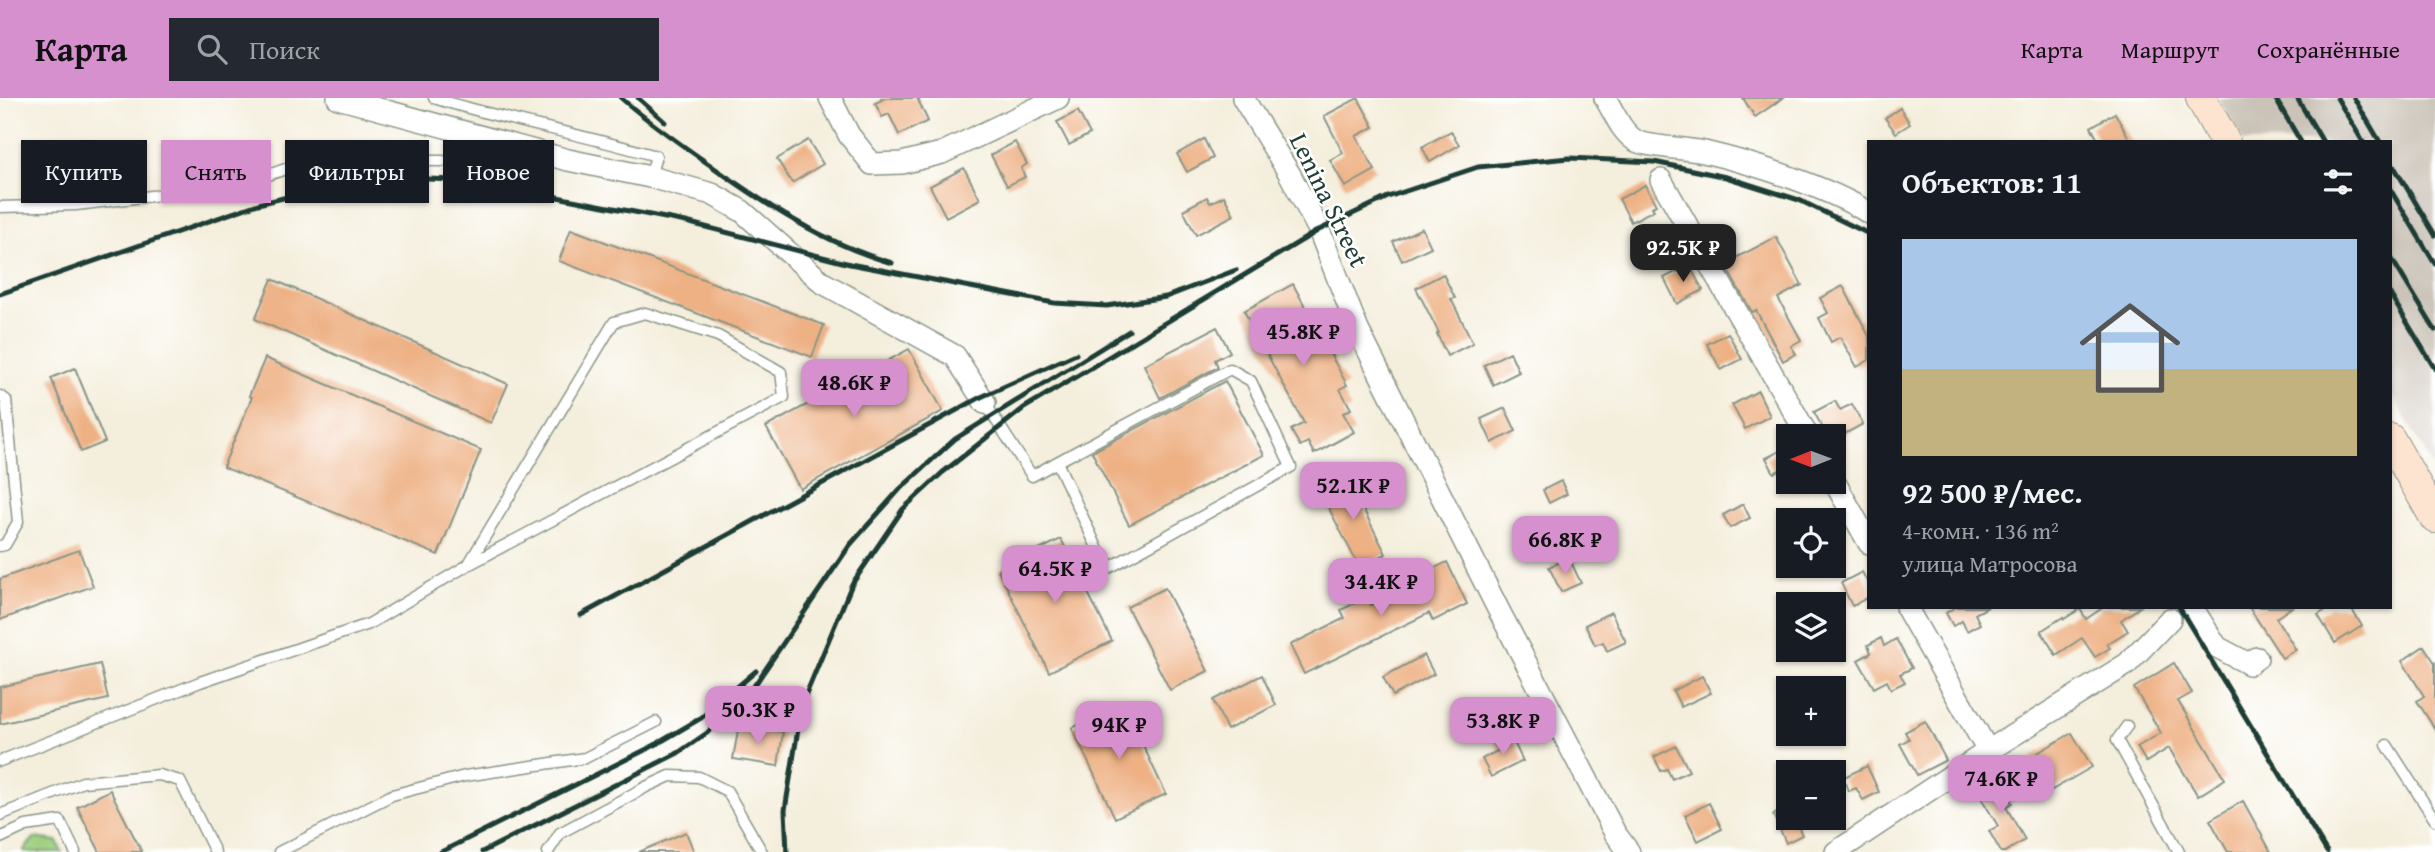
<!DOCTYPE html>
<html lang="ru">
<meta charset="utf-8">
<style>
body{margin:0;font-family:"Gentium Book Plus",serif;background:#242831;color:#f1f3f6;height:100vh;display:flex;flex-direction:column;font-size:26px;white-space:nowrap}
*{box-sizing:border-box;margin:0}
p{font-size:23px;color:#9ea1a6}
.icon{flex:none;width:38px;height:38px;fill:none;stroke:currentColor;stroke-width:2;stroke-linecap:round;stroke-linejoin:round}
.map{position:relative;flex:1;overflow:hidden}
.details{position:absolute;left:1867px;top:42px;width:525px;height:469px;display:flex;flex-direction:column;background:#171b24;border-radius:0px;box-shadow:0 2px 5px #0004}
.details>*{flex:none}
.guide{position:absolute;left:21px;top:42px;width:665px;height:63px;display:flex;gap:14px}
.needle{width:46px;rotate:269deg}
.fabs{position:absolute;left:1776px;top:326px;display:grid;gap:14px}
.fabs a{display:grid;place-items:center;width:70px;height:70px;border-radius:0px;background:#171b24;box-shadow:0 2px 5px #0004;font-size:35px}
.price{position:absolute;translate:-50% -60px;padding:0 16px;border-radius:14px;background:#d690ce;color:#111;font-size:23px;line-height:46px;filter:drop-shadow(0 2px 4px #0008)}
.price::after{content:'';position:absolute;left:50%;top:42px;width:21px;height:16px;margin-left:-10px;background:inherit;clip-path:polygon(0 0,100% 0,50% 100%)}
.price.current{background:#222;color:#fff}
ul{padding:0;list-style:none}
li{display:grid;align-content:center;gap:14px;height:371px;padding:0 35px}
li span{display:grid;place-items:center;height:217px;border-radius:0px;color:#555}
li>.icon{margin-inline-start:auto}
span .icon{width:126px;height:126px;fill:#fffc;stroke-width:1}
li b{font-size:30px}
h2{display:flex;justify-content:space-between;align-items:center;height:84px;padding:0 35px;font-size:30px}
.tag{padding:0 24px;border-radius:0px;background:#171b24;box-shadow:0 2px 5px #0004;font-size:24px;line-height:63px}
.tag.current{background:#d690ce;color:#111}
header{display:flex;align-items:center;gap:42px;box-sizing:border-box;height:98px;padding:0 35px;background:#d690ce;color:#111}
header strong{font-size:33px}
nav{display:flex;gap:38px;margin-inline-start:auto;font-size:24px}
.search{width:490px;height:63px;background:#242831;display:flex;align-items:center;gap:18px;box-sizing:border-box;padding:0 24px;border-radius:0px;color:#9ea1a6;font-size:26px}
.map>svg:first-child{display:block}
.industrial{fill:#cbc3b8}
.green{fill:#9ccd7c;stroke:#5e8558;stroke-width:2}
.building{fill:#eeb184}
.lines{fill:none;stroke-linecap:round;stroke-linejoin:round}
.service-casing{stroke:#8a9688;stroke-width:13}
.minor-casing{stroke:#8a9688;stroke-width:24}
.secondary-casing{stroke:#8a9688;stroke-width:32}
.service{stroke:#fff;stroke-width:10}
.minor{stroke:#fff;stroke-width:21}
.secondary{stroke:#fde4d1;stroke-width:30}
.rail{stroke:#1f3d34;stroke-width:5}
.labels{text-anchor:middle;stroke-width:5;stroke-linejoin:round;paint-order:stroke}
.street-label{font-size:26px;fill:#1f3d34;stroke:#fff}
</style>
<header>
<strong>Карта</strong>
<div class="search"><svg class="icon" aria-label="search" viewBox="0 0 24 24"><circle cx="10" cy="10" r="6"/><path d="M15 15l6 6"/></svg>Поиск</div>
<nav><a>Карта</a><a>Маршрут</a><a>Сохранённые</a></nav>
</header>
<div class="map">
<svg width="2435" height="754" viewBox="0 0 2435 754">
<rect width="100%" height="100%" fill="#fff"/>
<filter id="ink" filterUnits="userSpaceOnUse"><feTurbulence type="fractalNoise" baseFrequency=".0143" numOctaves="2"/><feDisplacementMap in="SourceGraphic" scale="14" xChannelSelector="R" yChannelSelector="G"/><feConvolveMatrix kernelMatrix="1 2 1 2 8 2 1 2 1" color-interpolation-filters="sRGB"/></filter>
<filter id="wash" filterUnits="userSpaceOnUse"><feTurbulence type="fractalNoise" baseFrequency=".00686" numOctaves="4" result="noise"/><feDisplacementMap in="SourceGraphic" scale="28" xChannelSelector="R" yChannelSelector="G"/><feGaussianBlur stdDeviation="1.57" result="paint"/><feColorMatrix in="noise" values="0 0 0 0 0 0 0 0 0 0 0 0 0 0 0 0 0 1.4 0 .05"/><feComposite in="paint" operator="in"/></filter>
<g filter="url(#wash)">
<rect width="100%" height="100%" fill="#f4eedc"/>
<!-- industrial -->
<polygon class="industrial" points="2218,0 2435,0 2435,372 2391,295 2390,44 2244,44"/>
<!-- green -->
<polygon class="green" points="34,740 57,743 62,754 25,754 24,752"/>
<g id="blocks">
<!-- building -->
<g class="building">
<polygon points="881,0 922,0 918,2 928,23 899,37 889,16 882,19 875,5 882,2"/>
<polygon points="1358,0 1374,29 1356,38 1375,72 1345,89 1330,62 1343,55 1324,18"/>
<polygon points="1743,0 1783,0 1755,19"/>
<polygon points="1900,10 1910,26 1896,35 1885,20"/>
<polygon points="1078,13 1090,36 1069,47 1057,24"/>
<polygon points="2115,15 2131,44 2099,44 2091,29"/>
<polygon points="1451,33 1459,47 1430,64 1422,49"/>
<polygon points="1204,41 1213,60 1187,74 1177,56"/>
<polygon points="808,42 823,66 792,85 777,61"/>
<polygon points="1015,44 1027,66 1021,70 1025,79 1007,88 991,57"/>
<polygon points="964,70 980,101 946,119 930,88"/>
<polygon points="1645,87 1656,107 1652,109 1654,112 1631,124 1619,101"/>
<polygon points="1224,98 1234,117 1196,137 1183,112 1207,99 1210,105"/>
<polygon points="1422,130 1431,149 1402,163 1393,144"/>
<polygon points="571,131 824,227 812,259 559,163"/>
<polygon points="1776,139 1802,187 1778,200 1801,242 1791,248 1796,256 1783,263 1756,212 1752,214 1724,166"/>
<polygon points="1689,167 1703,192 1677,206 1664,180"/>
<polygon points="1443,176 1455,200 1451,201 1473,245 1447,258 1437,236 1439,235 1416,190"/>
<polygon points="272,181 508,286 491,325 255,221"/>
<polygon points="1293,186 1347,287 1340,291 1351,311 1343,315 1354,334 1314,356 1308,344 1300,348 1291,332 1304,325 1244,213"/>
<polygon points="1843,188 1869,238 1869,262 1857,269 1840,239 1831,244 1819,220 1828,215 1820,200"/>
<polygon points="1217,229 1230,254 1215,262 1218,269 1160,300 1144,267"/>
<polygon points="1728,235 1742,261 1721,272 1707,246"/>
<polygon points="909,251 943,313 800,391 766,329"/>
<polygon points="1510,254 1519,274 1493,287 1484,267"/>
<polygon points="265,260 481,352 438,457 223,369 252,299 249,298"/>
<polygon points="75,270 105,344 81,354 51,280"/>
<polygon points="1225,283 1264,357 1129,427 1092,354"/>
<polygon points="1758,293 1770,318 1745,331 1732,307"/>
<polygon points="1835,303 1840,312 1852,306 1863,326 1841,338 1827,338 1814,314"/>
<polygon points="1505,310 1516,333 1492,345 1481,321"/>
<polygon points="1780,353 1788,368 1774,375 1766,360"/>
<polygon points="1347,379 1386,456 1359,469 1320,393"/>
<polygon points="1561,383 1567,396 1549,405 1543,392"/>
<polygon points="1743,406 1750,420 1730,430 1723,417"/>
<polygon points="1061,441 1112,543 1049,574 998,472"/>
<polygon points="79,452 93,488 0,522 0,481"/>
<polygon points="1564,462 1567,468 1572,466 1581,485 1561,494 1549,469"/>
<polygon points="1447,464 1467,506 1433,523 1429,515 1304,576 1290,547 1345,520 1341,512 1367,499 1371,507 1415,486 1412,481"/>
<polygon points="1862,474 1869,487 1869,499 1852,508 1841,485"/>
<polygon points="1165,490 1208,573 1170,592 1127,509"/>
<polygon points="1955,509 1988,509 1975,516 1980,526 1967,533 1962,523 1953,528 1946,515"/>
<polygon points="2104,509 2140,509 2121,522 2128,533 2107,546 2110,550 2095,559 2082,540 2056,557 2041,533 2063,519 2064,521 2080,511 2086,521"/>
<polygon points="2249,509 2292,509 2276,520 2296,552 2282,560"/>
<polygon points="2330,509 2350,509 2362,528 2335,545 2318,517"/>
<polygon points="1611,514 1626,544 1607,553 1603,544 1595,547 1585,527"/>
<polygon points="1881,540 1884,548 1896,541 1912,570 1900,576 1905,584 1891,591 1887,583 1874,590 1858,562 1871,555 1868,547"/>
<polygon points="2424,548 2435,565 2435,631 2417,603 2424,598 2402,563"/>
<polygon points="1424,557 1434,576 1393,598 1383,579"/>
<polygon points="2174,565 2192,595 2178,603 2225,681 2198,698 2169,650 2146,664 2137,649 2161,635 2134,590"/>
<polygon points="100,566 108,601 0,626 0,589"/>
<polygon points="1262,577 1276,607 1227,632 1213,602"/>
<polygon points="1702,578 1711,595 1681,609 1673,593"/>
<polygon points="1123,605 1166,696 1115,720 1072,630"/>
<polygon points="1925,623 1946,662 1917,677 1900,646 1909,641 1905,634"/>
<polygon points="739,627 783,634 778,668 733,661"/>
<polygon points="2072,635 2092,669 2052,692 2032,658"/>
<polygon points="1510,636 1523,663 1491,679 1482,661 1499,652 1495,643"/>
<polygon points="1676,648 1689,673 1672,681 1667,671 1661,673 1654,659"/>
<polygon points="1867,668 1879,694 1863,702 1856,690 1849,693 1842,680"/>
<polygon points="1997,679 2012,705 2006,709 2025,742 2005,754 2001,754 1989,733 1998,728 1976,691"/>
<polygon points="110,692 142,754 100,754 77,709"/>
<polygon points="2243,703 2271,754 2228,754 2210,722"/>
<polygon points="1709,705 1722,731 1698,743 1685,717"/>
<polygon points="1788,709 1788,719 1794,719 1802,737 1786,745 1773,717"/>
<polygon points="686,734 694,754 639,754"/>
</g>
</g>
</g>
<g filter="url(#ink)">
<use href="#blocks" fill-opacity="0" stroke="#8a9688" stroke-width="2"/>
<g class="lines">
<defs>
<g id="service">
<path d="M434,0C507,23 582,36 656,58L650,79"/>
<polyline points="0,109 76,107 236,88 312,62 443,63"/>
<polyline points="0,298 6,302 18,424 5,447 0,448"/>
<polyline points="985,305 1032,378 1057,364 1230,271 1251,283 1291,369 1107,471 1057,364"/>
<polyline points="2127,628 2117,642 2179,754"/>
<polyline points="2387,647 2435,722"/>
<polyline points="0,663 200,584 369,526 468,467 784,299 781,274 718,238 645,215 614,224 468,467"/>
<polyline points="0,717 83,684 159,677 180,683 215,754"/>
<polyline points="0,740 26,728 60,723 75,754"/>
<polyline points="279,754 392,697 465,678 585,660 656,624"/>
<polyline points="548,754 560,735 646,689 670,678 699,679 727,693 762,754"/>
</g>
<g id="minor">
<polyline points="338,0 568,62 650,79 712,96 742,113 823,185 955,258 985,305"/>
<polyline points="830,0 849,37 872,66 902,65 942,55 1058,0"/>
<polyline points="1243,0 1289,75 1319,132 1358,232 1498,511 1615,735 1629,754"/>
<path d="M1605,0C1614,14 1621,34 1636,43C1644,48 1691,51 1704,54C1752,65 1828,89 1869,115"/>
<polyline points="1661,82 1808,338"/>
<polyline points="1834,383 1869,445"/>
<polyline points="1906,509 1988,653"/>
<polyline points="2192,509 2217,549 2249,566 2257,560"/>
<polyline points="1836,754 1988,653 2127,566 2170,521"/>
</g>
<g id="secondary">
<polyline points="2201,0 2225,44"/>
<polyline points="2390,341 2435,420"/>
</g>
</defs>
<!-- service casing -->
<use href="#service" class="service-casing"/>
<!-- minor casing -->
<use href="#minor" class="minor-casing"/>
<!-- secondary casing -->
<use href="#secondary" class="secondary-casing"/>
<!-- service -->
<use href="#service" class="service"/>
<!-- minor -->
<use href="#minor" class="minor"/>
<!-- secondary -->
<use href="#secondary" class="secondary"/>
<!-- rail -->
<g class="rail">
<path d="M621,0C647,23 675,42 703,62C762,104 822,145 892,165"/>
<polyline points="638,0 665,24"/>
<polyline points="2275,0 2301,44"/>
<polyline points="2297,0 2323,44"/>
<polyline points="2337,0 2363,44"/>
<polyline points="2354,0 2380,44"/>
<polyline points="2390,62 2435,137"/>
<polyline points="2390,91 2435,166"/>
<polyline points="2390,158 2435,232"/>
<polyline points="0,196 258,106 321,91 400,80 456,82 526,93 686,124 850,166 1054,205 1107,208 1166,199 1236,172"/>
<polyline points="2390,196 2435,271"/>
<polyline points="2179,509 2327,754"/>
<polyline points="581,517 981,299 1076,256"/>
<polyline points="441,754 655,647 701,620 756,573"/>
<polyline points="482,754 678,655 707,635 750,594 850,447 900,391 955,341 1129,233"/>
<polyline points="787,754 785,712 802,606 852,486 903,411 942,375 1024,310 1319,132 1388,99 1478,69 1569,60 1654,64 1726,79 1799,102 1869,136"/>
</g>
</g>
</g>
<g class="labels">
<!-- street labels -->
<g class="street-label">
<text transform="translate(1329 102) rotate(64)" y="9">Lenina Street</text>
</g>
</g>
</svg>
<div class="fabs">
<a><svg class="needle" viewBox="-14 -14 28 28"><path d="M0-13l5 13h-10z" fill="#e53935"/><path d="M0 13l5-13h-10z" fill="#9ea1a6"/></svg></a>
<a><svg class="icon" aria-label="locate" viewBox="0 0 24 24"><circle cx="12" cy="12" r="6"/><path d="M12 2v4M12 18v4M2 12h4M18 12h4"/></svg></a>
<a><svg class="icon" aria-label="layers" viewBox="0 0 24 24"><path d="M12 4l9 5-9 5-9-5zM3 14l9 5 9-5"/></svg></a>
<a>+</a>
<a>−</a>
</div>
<b class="price current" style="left:1683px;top:186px">92.5K ₽</b>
<b class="price" style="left:1303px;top:270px">45.8K ₽</b>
<b class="price" style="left:854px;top:321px">48.6K ₽</b>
<b class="price" style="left:1353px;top:424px">52.1K ₽</b>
<b class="price" style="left:1565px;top:478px">66.8K ₽</b>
<b class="price" style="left:1055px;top:507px">64.5K ₽</b>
<b class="price" style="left:1381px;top:520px">34.4K ₽</b>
<b class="price" style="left:758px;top:648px">50.3K ₽</b>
<b class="price" style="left:1503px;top:659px">53.8K ₽</b>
<b class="price" style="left:1119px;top:663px">94K ₽</b>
<b class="price" style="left:2001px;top:717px">74.6K ₽</b>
<div class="guide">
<a class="tag">Купить</a>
<a class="tag current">Снять</a>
<a class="tag">Фильтры</a>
<a class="tag">Новое</a>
</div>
<section class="details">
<h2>Объектов: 11<svg class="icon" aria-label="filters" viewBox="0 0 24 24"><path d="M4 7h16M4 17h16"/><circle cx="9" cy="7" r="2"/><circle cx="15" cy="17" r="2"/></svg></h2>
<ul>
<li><span style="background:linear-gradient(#a9c7e8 60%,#c2b280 0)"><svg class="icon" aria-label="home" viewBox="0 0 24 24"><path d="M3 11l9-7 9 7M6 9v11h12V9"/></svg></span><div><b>92 500 ₽/мес.</b><p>4-комн. · 136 m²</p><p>улица Матросова</p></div></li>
</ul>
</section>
</div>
